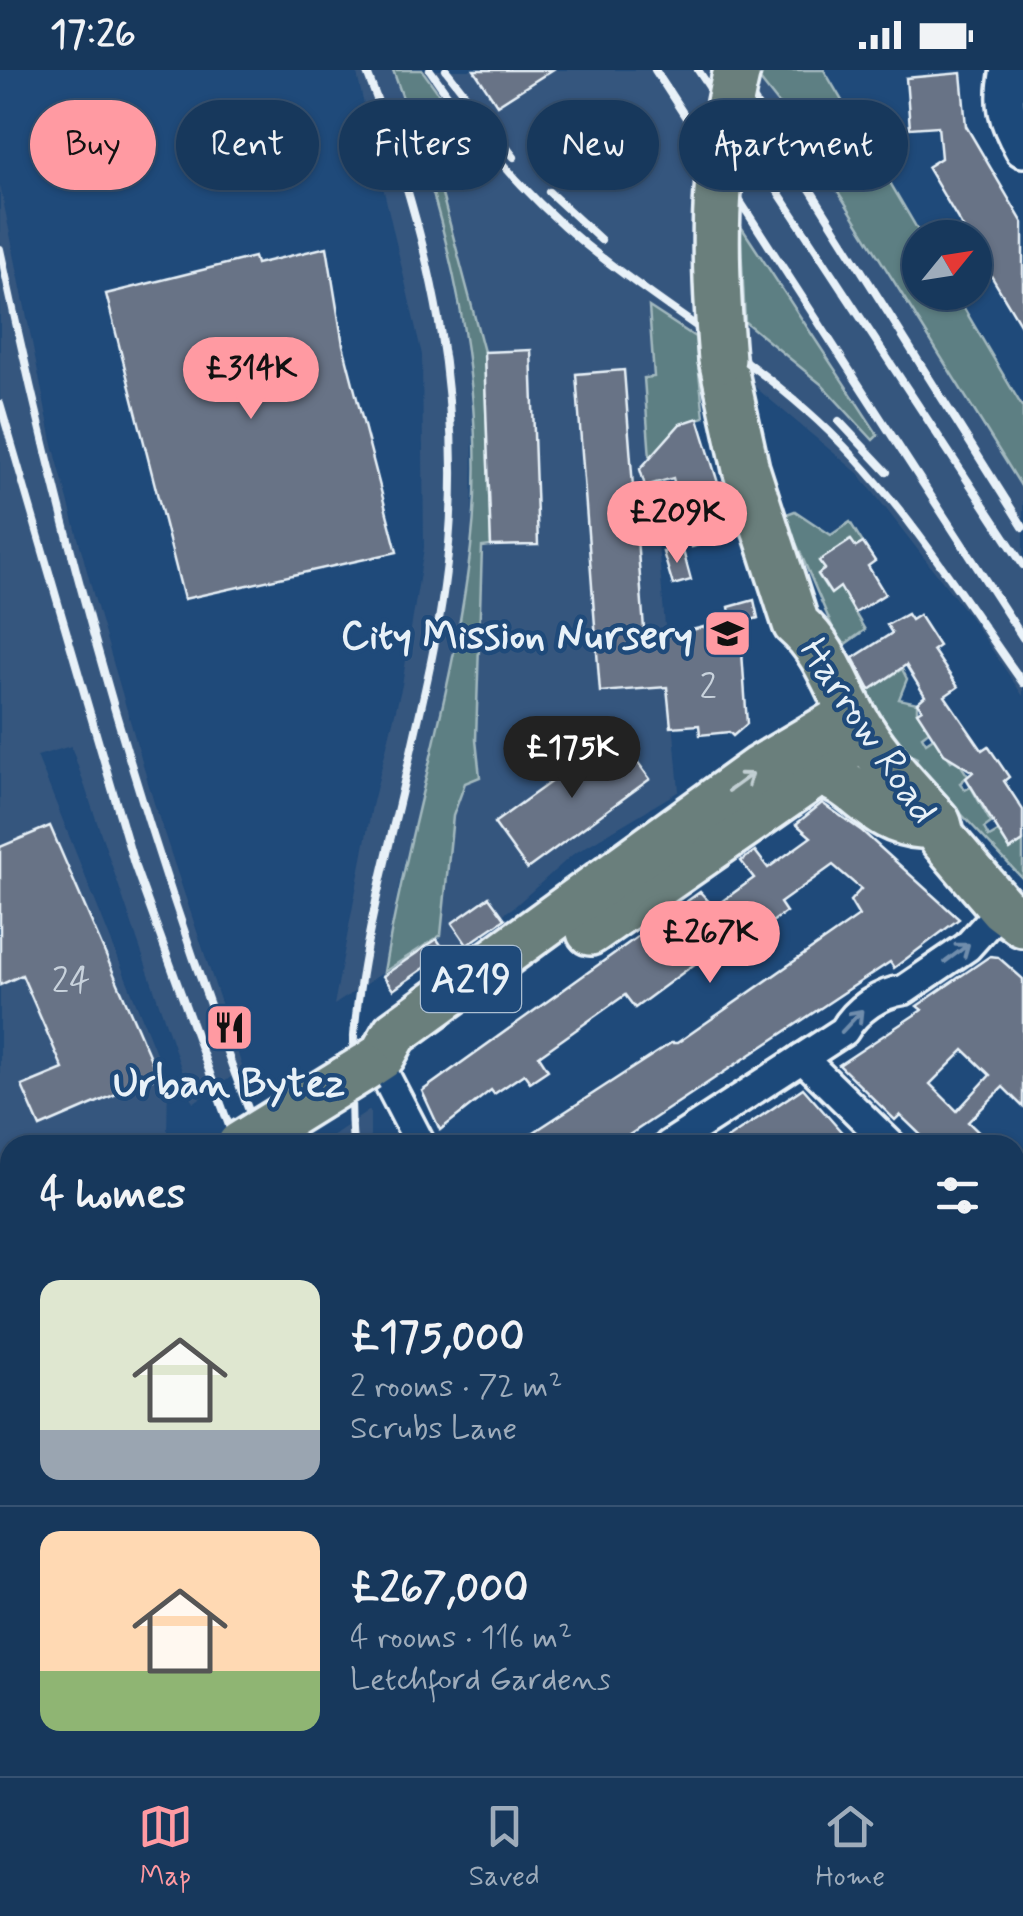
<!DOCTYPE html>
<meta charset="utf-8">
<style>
body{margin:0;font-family:Mynerve,sans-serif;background:#244365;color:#f1f3f6;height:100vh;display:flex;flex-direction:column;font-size:38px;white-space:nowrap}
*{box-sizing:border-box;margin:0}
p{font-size:32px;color:#9eacbb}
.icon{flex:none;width:55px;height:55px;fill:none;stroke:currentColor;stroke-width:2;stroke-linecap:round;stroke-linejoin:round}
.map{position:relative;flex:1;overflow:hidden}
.drawer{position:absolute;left:0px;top:1065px;width:1025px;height:642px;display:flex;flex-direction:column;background:#17385c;border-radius:30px 30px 0 0;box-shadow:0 2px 8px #0004,0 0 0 2px #365272}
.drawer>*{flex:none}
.guide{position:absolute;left:30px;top:30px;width:965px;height:90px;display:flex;gap:20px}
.needle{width:65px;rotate:60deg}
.controls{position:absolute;left:902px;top:150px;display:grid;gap:20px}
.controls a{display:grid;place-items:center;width:90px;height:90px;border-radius:50%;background:#17385c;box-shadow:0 2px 8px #0004,0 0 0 2px #365272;font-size:50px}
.price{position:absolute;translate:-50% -85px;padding:0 22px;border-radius:35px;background:#ff9aa2;color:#111;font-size:32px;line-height:65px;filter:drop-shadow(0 2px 5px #0008)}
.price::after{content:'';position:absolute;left:50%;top:60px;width:30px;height:22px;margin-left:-15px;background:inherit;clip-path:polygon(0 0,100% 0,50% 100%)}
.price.on{background:#222;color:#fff}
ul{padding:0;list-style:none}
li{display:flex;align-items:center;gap:30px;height:250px;padding:0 40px}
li+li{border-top:2px solid #365272}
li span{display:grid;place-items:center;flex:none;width:280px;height:200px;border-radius:20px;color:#555}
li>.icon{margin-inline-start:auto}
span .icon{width:120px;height:120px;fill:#fffc;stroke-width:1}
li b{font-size:42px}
h2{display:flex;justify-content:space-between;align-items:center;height:120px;padding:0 40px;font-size:42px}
.tag{padding:0 35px;border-radius:45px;background:#17385c;box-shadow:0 2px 8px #0004,0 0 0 2px #365272;font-size:35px;line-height:90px}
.tag.on{background:#ff9aa2;color:#111}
.status{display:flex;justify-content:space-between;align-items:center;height:70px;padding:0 50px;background:#17385c;direction:ltr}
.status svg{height:28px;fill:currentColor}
.menu{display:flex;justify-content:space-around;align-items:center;height:140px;border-top:2px solid #365272;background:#17385c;font-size:28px;color:#9eacbb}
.menu a{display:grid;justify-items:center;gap:5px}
.menu .on{color:#ff9aa2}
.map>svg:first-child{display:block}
.built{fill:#35567e}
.green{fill:#5d7f83;stroke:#a2b8be;stroke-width:2.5}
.building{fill:#677386;stroke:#e8f1f8;stroke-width:2.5;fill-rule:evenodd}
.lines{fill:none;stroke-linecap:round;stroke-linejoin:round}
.minor-casing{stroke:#e8f1f8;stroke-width:35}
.tertiary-casing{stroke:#e8f1f8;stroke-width:42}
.primary-casing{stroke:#e8f1f8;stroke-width:52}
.minor{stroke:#1f4a7a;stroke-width:28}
.tertiary{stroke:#1f4a7a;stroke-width:35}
.primary{stroke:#6b7f7c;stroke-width:45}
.rail{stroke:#e8f1f8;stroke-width:8}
.primary-bridge-casing{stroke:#e8f1f8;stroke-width:52;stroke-linecap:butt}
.primary-bridge{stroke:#6b7f7c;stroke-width:45}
.oneway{stroke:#c2cfd3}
.oneway2{stroke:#6f8dac}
.labels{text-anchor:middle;stroke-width:9;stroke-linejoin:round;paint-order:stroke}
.number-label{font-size:35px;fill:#c8d2dc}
.shield{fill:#1f4a7a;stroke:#acbfd2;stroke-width:2.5}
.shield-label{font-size:38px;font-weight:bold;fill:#e8f1f8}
.poi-label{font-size:40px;font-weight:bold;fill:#e8f1f8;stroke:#1f4a7a;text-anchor:end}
.street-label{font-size:40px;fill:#e8f1f8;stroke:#1f4a7a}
</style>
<div class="status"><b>17:26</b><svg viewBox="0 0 49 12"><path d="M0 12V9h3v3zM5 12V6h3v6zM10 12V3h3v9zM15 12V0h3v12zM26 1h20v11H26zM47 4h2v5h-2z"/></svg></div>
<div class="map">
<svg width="1023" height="1706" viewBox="0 0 1023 1706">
<rect width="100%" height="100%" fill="#1f4a7a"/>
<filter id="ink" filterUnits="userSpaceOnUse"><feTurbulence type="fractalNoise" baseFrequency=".01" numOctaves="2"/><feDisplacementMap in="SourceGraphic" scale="20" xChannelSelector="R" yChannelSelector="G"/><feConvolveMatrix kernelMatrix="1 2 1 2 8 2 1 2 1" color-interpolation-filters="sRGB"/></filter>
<g filter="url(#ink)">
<!-- built -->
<g class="built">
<polygon points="356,0 393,0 437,132 467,280 473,357 472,473 449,618 399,814 384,902 334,935 372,736 402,615 424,478 422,285"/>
<polygon points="422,0 824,0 922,167 920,222 955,223 1023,338 1023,626 970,547 859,404 695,267 649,238 654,307 644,309 679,721 572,785 514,837 438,888 453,746 465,713 480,707 476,670 482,476 490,476 484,282 427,67 457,55 495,95"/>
<polygon points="0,115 52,371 94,527 154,733 243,999 193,1033 71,676 37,686 168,1013 167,1064 173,1075 10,1075 10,1190 0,1198"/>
<polygon points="370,1040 370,1075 319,1075"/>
<polygon points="1015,1228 1023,1235 1023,1338 1015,1341"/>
<polygon points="473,1698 591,1698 595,1706 477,1706"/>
</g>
<!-- green -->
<g class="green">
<path d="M393,0H422L460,53L427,68L484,282L491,476L482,477L476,670L480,707L465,713L453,746L441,865L384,902C408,759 454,621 471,477C490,316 447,150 393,0Z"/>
<polygon points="763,0 824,0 922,167 920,222 955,223 1023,338 1023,419 801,62 760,10"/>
<polygon points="740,155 878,365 873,370 821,314 745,252"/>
<polygon points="649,237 695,267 704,347 680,354 650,388 644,308 654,307"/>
<polygon points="795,441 831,465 850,452 863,473 856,477 850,470 820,491 825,499 818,505 830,523 849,510 846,528 865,560 841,577 784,445"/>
<polygon points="851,589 871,619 902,599 907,609 899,629 917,633 917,642 930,660 922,666 926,673 935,667 951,691 956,688 968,706 960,713 965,720 971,717 991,753 984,758 989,767 998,762 1010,779 1023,771 1023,809 915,695 917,688 905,682 847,594"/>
<polygon points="10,1463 10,1698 473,1698 477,1706 0,1706 0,1479"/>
</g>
<!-- building -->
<g class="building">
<polygon points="474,0 552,0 497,35"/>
<polygon points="961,3 966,56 1023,153 1023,259 975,179 975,168 969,168 927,97 941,88 938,56 910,58 906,8"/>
<polygon points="327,177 343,275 397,482 184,529 106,224 254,187 256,194"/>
<polygon points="531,280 538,475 491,476 484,282"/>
<polygon points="624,300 645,572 731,550 729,537 754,530 758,548 740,553 747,654 733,666 729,662 700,665 699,655 671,657 667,617 600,622 576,304"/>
<polygon points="698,348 734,465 692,477 673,408 645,416 640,399 680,354"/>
<polygon points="851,470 856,477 863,473 875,491 868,496 885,524 855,543 840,517 831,524 818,504 825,499 819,491"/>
<polygon points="682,477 691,510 673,515 663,482"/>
<polygon points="907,544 911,550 919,545 939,576 933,580 958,617 945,626 982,680 988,676 1009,707 1004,711 1023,740 1023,771 1010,780 966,708 973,702 944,684 917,642 922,639 917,633 925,626 906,595 870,620 853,588 892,563 887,555"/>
<polygon points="617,664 650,709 527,799 494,753"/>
<polygon points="822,733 862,761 959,849 894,898 890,892 614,1075 514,1075 671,973 677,973 859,846 850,831 861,819 833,795 780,833 786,842 772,852 765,842 635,938 625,925 539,986 548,1000 530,1012 524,1004 494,1024 491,1020 440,1060 422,1021 700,822 714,837 754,808 741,791 755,781 768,798 811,767 796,754"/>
<polygon points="50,756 158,1006 40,1057 22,1016 63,999 22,905 0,915 0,777"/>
<polygon points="489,827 505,849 467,875 452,853"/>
<polygon points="437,869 446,883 393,920 383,906"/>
<path d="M990,886L998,887L1023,909V1037L1003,1017L968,1052L992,1075H931L900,1045L895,1050L839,995L922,940L917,936ZM964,980L990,1005L957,1041L930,1014Z"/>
<polygon points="803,1018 853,1075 718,1075"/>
</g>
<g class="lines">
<defs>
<g id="minor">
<polyline points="802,988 891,1075"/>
<polyline points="377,990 421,1075"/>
<path d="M669,1075L844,961C856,940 880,923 904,920L967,877L1002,838"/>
<polyline points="1015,1197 1023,1205"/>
<polyline points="1015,1365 1023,1361"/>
<polyline points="1015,1579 1023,1575"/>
<polyline points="715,1698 719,1706"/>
</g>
<path id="tertiary" d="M1009,0C1002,34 1006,49 1023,79"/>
<g id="primary">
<path d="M722,289L746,399L796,554C828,581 839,626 862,661C883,694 912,723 938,753L942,768L1002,838L1023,854"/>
<path d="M816,702C859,711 872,752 921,755"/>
<polyline points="590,862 808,710 863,663"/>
<polyline points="367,996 382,986 395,963 759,699 851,644"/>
<polyline points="0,1247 10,1235"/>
</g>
</defs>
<!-- minor casing -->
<use href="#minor" class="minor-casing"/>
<!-- tertiary casing -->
<use href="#tertiary" class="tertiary-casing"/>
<!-- primary casing -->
<use href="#primary" class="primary-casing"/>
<!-- minor -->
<use href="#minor" class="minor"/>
<!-- tertiary -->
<use href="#tertiary" class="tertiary"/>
<!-- primary -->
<use href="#primary" class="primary"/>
<!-- rail -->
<g class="rail">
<path d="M430,0C474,65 525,125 586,175C657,233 737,279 806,340C895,418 955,517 1023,613"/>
<polyline points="446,0 514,87"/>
<polyline points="655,0 1023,568"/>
<polyline points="698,0 1023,495"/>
<polyline points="735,0 1023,457"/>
<polyline points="549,122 601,170"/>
<path d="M0,179C64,483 149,785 262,1075"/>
<polyline points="0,334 134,794 236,1075"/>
<polyline points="839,351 887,402"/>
<path d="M353,1075C342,944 379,821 408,695C421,637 436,577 444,517C470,336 431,168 366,0"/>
<polyline points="499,1698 503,1706"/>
<polyline points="527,1698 531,1706"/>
<polyline points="571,1698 575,1706"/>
</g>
<defs>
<g id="primary-bridge">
<path d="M722,289C713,182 712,106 737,0"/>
<polyline points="240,1075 367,996"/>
</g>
</defs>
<!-- primary-bridge casing -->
<use href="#primary-bridge" class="primary-bridge-casing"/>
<!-- primary-bridge -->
<use href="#primary-bridge" class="primary-bridge"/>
</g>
<!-- one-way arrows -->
<defs><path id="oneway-shaft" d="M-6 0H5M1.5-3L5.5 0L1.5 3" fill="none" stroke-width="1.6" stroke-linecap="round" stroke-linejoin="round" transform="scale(2.5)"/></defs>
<use class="oneway" href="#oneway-shaft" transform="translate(741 712) rotate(-36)"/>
<g class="oneway2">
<use href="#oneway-shaft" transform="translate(957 883) rotate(-37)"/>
<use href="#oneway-shaft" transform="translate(852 951) rotate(-47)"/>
</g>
</g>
<!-- icons -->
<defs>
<symbol id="school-square" viewBox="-11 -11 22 22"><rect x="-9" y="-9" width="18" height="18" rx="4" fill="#ff9aa2" stroke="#1f4a7a"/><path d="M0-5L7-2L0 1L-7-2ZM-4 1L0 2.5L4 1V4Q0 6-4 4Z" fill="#111"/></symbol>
<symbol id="restaurant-square" viewBox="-11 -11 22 22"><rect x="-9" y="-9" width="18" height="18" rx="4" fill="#ff9aa2" stroke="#1f4a7a"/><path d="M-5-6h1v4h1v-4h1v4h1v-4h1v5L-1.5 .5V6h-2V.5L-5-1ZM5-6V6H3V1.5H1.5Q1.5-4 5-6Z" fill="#111"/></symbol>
</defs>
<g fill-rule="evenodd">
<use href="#school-square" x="700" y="536" width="55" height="55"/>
<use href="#restaurant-square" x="202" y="930" width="55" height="55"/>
</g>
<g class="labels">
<!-- number labels -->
<g class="number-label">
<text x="708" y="628">2</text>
<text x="71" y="922">24</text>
</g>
<!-- shield labels -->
<rect class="shield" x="421" y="876" width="100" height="66" rx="8"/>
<g class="shield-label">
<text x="471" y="922">A219</text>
</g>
<!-- poi labels -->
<g class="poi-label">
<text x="693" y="578">City Mission Nursery</text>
<text x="229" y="1026" text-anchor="middle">Urban Bytez</text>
</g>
<!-- street labels -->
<g class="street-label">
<text transform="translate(870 660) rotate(56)" y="14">Harrow Road</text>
</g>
</g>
</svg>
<div class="controls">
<a><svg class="needle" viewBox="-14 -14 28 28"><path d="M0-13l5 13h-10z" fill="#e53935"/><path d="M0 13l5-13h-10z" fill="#9eacbb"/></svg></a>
</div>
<b class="price" style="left:251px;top:352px">£314K</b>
<b class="price" style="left:677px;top:496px">£209K</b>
<b class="price on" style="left:572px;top:731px">£175K</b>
<b class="price" style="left:710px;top:916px">£267K</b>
<div class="guide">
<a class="tag on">Buy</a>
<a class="tag">Rent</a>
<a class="tag">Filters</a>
<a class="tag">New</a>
<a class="tag">Apartment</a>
</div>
<section class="drawer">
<h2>4 homes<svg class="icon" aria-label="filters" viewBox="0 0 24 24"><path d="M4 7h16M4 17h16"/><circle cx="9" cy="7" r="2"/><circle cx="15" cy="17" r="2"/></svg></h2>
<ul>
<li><span style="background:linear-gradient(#dfe7d0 75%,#9aa5b1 0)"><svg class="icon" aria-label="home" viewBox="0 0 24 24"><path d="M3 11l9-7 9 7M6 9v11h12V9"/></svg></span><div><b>£175,000</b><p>2 rooms · 72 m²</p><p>Scrubs Lane</p></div></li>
<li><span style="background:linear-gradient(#ffd9b3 70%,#8fb573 0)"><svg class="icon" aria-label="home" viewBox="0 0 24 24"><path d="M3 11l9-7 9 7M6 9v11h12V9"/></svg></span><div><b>£267,000</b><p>4 rooms · 116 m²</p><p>Letchford Gardens</p></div></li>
</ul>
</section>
</div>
<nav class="menu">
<a class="on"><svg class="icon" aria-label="map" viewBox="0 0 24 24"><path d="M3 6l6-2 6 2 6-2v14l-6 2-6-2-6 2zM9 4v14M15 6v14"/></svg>Map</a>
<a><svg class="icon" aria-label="saved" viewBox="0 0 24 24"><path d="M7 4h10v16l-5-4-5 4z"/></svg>Saved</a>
<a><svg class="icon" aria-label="home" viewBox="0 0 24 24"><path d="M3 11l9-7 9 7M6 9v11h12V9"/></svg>Home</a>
</nav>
